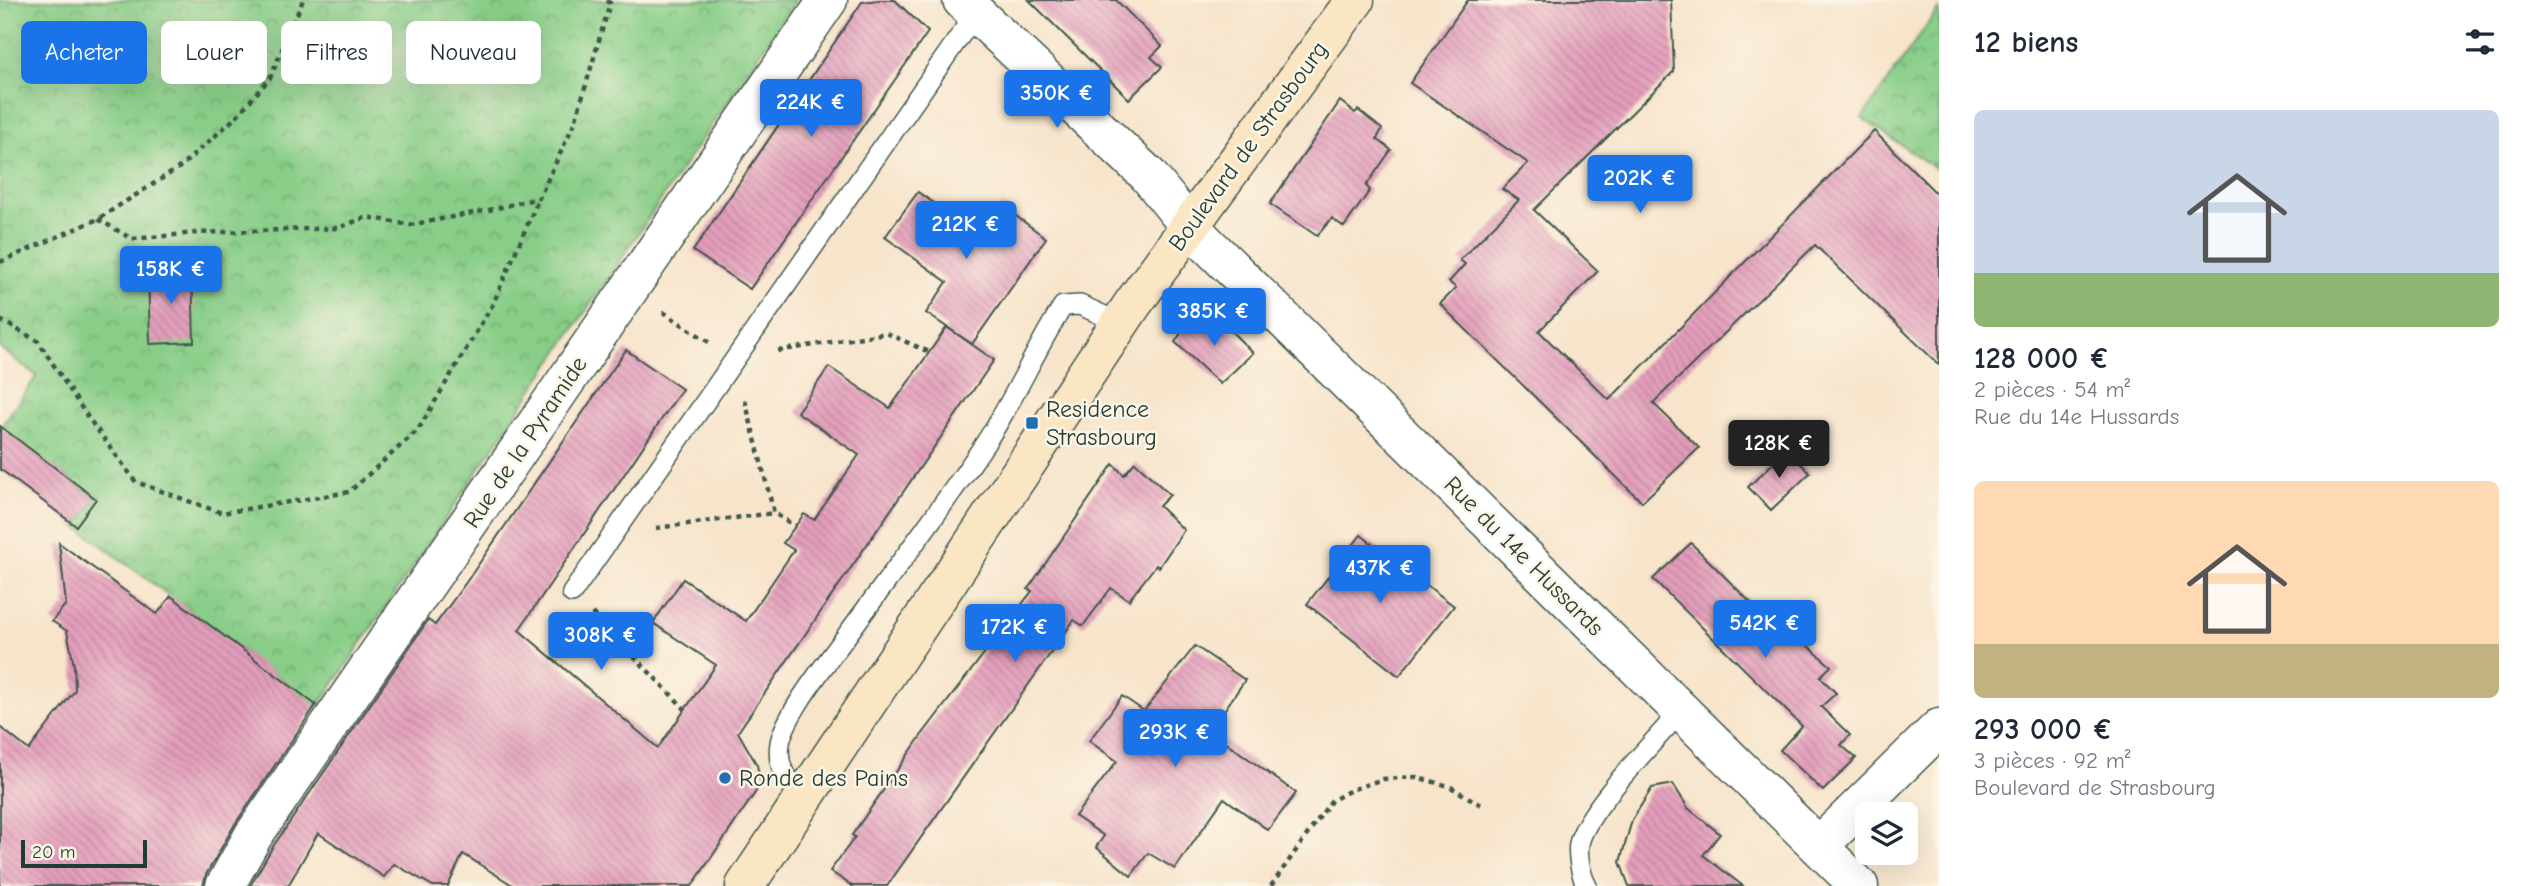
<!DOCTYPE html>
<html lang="fr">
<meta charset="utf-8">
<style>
body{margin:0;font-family:"Comic Neue",sans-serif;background:#f6f6f7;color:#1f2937;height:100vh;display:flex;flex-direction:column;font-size:26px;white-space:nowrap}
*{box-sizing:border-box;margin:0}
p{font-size:23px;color:#747a83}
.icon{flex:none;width:38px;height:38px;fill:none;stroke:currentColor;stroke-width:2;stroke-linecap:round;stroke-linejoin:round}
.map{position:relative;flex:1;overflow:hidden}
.side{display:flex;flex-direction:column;background:#fff;width:595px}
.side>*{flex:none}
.guide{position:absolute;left:21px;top:21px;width:665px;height:63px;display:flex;gap:14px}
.tools{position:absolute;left:1855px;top:802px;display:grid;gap:14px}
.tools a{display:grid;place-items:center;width:63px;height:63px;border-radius:10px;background:#fff;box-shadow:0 7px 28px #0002;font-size:35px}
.scale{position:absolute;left:21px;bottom:18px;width:126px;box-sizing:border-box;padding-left:7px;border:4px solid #1f3d34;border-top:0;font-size:19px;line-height:24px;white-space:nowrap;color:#1f3d34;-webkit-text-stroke:5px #fcf5e5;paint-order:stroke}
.price{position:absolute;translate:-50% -60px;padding:0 16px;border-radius:7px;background:#1a73e8;color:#fff;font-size:23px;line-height:46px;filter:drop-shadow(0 2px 4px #0008)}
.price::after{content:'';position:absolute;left:50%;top:42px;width:21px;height:16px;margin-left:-10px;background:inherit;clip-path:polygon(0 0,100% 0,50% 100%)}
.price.active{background:#222;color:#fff}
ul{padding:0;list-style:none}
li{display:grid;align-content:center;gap:14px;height:371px;padding:0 35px}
li span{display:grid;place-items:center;height:217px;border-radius:10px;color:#555}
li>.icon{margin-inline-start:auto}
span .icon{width:126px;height:126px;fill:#fffc;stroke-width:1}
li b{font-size:30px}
h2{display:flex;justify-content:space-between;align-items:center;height:84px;padding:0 35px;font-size:30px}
.tag{padding:0 24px;border-radius:10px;background:#fff;box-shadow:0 7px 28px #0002;font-size:24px;line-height:63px}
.tag.active{background:#1a73e8;color:#fff}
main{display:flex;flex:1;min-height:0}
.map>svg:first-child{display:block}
.park{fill:url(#park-crowns);stroke:#54865e;stroke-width:2}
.building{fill:url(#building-back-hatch)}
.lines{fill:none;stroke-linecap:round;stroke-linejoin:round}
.lane-casing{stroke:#3f564b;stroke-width:22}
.street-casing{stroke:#3f564b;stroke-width:41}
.secondary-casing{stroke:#3f564b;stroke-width:41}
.path{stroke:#3f564b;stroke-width:4.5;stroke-dasharray:5 5;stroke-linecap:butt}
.lane{stroke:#fff;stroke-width:19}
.street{stroke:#fff;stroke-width:38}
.secondary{stroke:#fbe6c4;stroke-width:38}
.poi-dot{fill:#1f6fb2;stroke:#fcf5e5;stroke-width:2.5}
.labels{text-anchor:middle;stroke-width:5;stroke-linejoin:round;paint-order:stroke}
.street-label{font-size:24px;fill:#1f3d34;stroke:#fcf5e5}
.poi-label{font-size:24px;fill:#1f3d34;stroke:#fcf5e5;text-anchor:start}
</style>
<main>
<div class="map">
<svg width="1939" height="886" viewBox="0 0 1939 886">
<defs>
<pattern id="park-crowns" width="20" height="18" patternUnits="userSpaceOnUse" patternTransform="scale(1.75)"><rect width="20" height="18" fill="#88ce88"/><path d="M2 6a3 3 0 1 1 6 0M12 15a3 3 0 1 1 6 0" fill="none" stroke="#6fa870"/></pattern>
<pattern id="building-back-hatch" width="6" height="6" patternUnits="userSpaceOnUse" patternTransform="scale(1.75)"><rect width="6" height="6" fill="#e49dbb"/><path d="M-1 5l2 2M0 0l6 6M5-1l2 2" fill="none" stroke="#b88199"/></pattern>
</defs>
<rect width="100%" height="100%" fill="#fcf5e5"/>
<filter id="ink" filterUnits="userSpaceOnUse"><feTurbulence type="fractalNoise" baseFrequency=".0143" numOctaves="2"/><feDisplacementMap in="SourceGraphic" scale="14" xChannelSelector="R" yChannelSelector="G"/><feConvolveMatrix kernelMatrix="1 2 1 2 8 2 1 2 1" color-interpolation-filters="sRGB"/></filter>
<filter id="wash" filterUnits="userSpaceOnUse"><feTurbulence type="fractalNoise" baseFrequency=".00686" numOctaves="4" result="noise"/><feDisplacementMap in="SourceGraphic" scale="28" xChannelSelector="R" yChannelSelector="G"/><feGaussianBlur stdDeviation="1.57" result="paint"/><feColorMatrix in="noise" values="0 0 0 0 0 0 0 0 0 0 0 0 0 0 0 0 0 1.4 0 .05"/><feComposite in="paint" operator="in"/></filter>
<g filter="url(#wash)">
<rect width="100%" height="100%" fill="#f7e4cb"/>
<!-- park -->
<g class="park">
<polygon points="0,0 796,0 318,707 76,526 96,499 0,428 37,376 0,348"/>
<polygon points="1939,8 1939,171 1862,118"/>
</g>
<g id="blocks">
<!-- building -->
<g class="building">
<polygon points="880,0 895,0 928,32 750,289 693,251 862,2"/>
<polygon points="1029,0 1116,0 1162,46 1151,57 1162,67 1129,99"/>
<polygon points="1468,0 1671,0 1674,71 1534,210 1598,271 1539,331 1609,400 1874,131 1939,196 1939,365 1815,245 1653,403 1699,448 1642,502 1440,304 1456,288 1449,282 1465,264 1460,260 1519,200 1502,189 1528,163 1410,83"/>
<polygon points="1340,101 1355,113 1358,110 1382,129 1377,139 1391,150 1366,186 1370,190 1344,227 1332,218 1317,236 1270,204"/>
<polygon points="918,192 980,236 1001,205 1046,238 972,344 926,313 947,282 885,237"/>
<polygon points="192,269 194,342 150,344 148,270"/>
<polygon points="1221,321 1253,353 1220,384 1175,342 1187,324"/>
<polygon points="947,327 994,360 738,732 757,765 761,784 692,886 514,886 463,854 448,886 433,886 394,864 384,877 318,833 288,886 250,886 272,848 428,620 435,625 467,581 626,350 682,389 519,630 658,748 716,665 653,623 683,579 746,621 794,550 783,543 804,514 814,520 859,455 797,412 829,367 890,408"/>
<polygon points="0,426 96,499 76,526 0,469"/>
<polygon points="1787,450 1810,473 1771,510 1748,487"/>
<polygon points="1135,462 1170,495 1159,506 1184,530 1159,567 1156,565 1129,600 1111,588 1083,626 1074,620 887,886 852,886 830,871 855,837 852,835 921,736 1032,591 1028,589 1113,464 1124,475"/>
<polygon points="1361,535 1454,606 1399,676 1307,604"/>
<polygon points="59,543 157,614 171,596 316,705 235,824 206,875 203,886 0,886 0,727 29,750 75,690 74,665 67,631 52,621 66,604"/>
<polygon points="1691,543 1750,602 1800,639 1831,666 1820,677 1836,693 1821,707 1850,735 1841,745 1856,758 1823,791 1780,750 1802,726 1653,579"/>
<polygon points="1195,646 1245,680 1210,731 1296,793 1268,830 1224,798 1175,869 1148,853 1131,876 1096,847 1104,836 1075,816 1117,761 1089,741 1122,696 1144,711"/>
<polygon points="1673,784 1688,808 1720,834 1703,855 1743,886 1629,886 1620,862 1632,820 1652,788"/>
</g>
</g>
</g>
<g filter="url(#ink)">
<use href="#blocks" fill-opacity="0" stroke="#3f564b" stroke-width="2"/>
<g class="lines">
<defs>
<g id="lane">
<polyline points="572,593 976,13"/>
<path d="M803,798C788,778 776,769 780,743C785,714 829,660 847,635C893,572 941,510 984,445C1014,401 1034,351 1063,306L1080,305L1120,323"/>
<path d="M1587,886C1581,876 1577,855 1579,844C1585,811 1657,739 1681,711"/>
</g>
<g id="street">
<polyline points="962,0 1148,175 1189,226 1859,886"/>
<polyline points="1819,846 1939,728"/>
<polyline points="225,886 253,836 828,0"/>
</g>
<polyline id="secondary" points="745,886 1132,305 1355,0"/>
</defs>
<!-- lane casing -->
<use href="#lane" class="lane-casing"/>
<!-- street casing -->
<use href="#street" class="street-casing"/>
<!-- secondary casing -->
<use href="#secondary" class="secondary-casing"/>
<!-- path -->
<g class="path">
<polyline points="98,219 132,239 196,233 338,228 367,217 410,225 489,210 539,198 575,122 610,3 605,0"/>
<polyline points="0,262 98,219 180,167 234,119 270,78 303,0"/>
<polyline points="663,312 709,342"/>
<polyline points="0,320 38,341 87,416 136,482 222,513 349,492 418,430 493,304 539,198"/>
<polyline points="778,351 886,333 929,352"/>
<polyline points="745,400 774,513 795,526"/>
<polyline points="656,528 774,513"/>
<polyline points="592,613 685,709"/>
<polyline points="1271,886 1331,801 1351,790 1383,779 1416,777 1449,786 1483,806"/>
</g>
<!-- lane -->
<use href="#lane" class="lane"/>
<!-- street -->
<use href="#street" class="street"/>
<!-- secondary -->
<use href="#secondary" class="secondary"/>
</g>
</g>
<!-- markers -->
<g class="poi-dot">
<rect x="1025" y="416" width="14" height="14" rx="3.5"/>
<circle cx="725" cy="778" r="7"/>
</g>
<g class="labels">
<!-- street labels -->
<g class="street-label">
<text transform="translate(1248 146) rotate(-54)" y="8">Boulevard de Strasbourg</text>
<text transform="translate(525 442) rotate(-56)" y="8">Rue de la Pyramide</text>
<text transform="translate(1524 556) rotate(45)" y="8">Rue du 14e Hussards</text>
</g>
<!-- poi labels -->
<g class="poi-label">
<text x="1046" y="417">Residence<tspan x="1046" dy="28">Strasbourg</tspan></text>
<text x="739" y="786">Ronde des Pains</text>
</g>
</g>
</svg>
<div class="tools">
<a><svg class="icon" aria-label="layers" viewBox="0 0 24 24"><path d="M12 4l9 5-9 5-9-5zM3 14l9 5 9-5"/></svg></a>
</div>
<div class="scale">20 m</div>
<b class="price" style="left:1057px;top:130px">350K €</b>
<b class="price" style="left:811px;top:139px">224K €</b>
<b class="price" style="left:1640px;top:215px">202K €</b>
<b class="price" style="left:966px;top:261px">212K €</b>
<b class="price" style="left:171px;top:306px">158K €</b>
<b class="price" style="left:1214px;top:348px">385K €</b>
<b class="price active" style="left:1779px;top:480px">128K €</b>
<b class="price" style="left:1380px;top:605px">437K €</b>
<b class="price" style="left:1765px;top:660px">542K €</b>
<b class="price" style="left:1015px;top:664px">172K €</b>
<b class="price" style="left:601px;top:672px">308K €</b>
<b class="price" style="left:1175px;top:769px">293K €</b>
<div class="guide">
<a class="tag active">Acheter</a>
<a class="tag">Louer</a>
<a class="tag">Filtres</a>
<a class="tag">Nouveau</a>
</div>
</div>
<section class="side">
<h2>12 biens<svg class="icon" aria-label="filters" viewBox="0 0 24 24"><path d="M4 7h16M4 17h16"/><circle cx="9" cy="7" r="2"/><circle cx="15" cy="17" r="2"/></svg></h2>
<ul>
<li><span style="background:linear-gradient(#c9d6e8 75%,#8fb573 0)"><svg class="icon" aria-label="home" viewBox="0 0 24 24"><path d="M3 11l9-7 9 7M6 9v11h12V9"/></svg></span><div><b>128 000 €</b><p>2 pièces · 54 m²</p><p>Rue du 14e Hussards</p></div></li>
<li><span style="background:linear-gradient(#ffd9b3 75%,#c2b280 0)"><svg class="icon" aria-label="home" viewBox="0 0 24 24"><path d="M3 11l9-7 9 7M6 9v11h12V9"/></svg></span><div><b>293 000 €</b><p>3 pièces · 92 m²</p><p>Boulevard de Strasbourg</p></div></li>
</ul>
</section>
</main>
